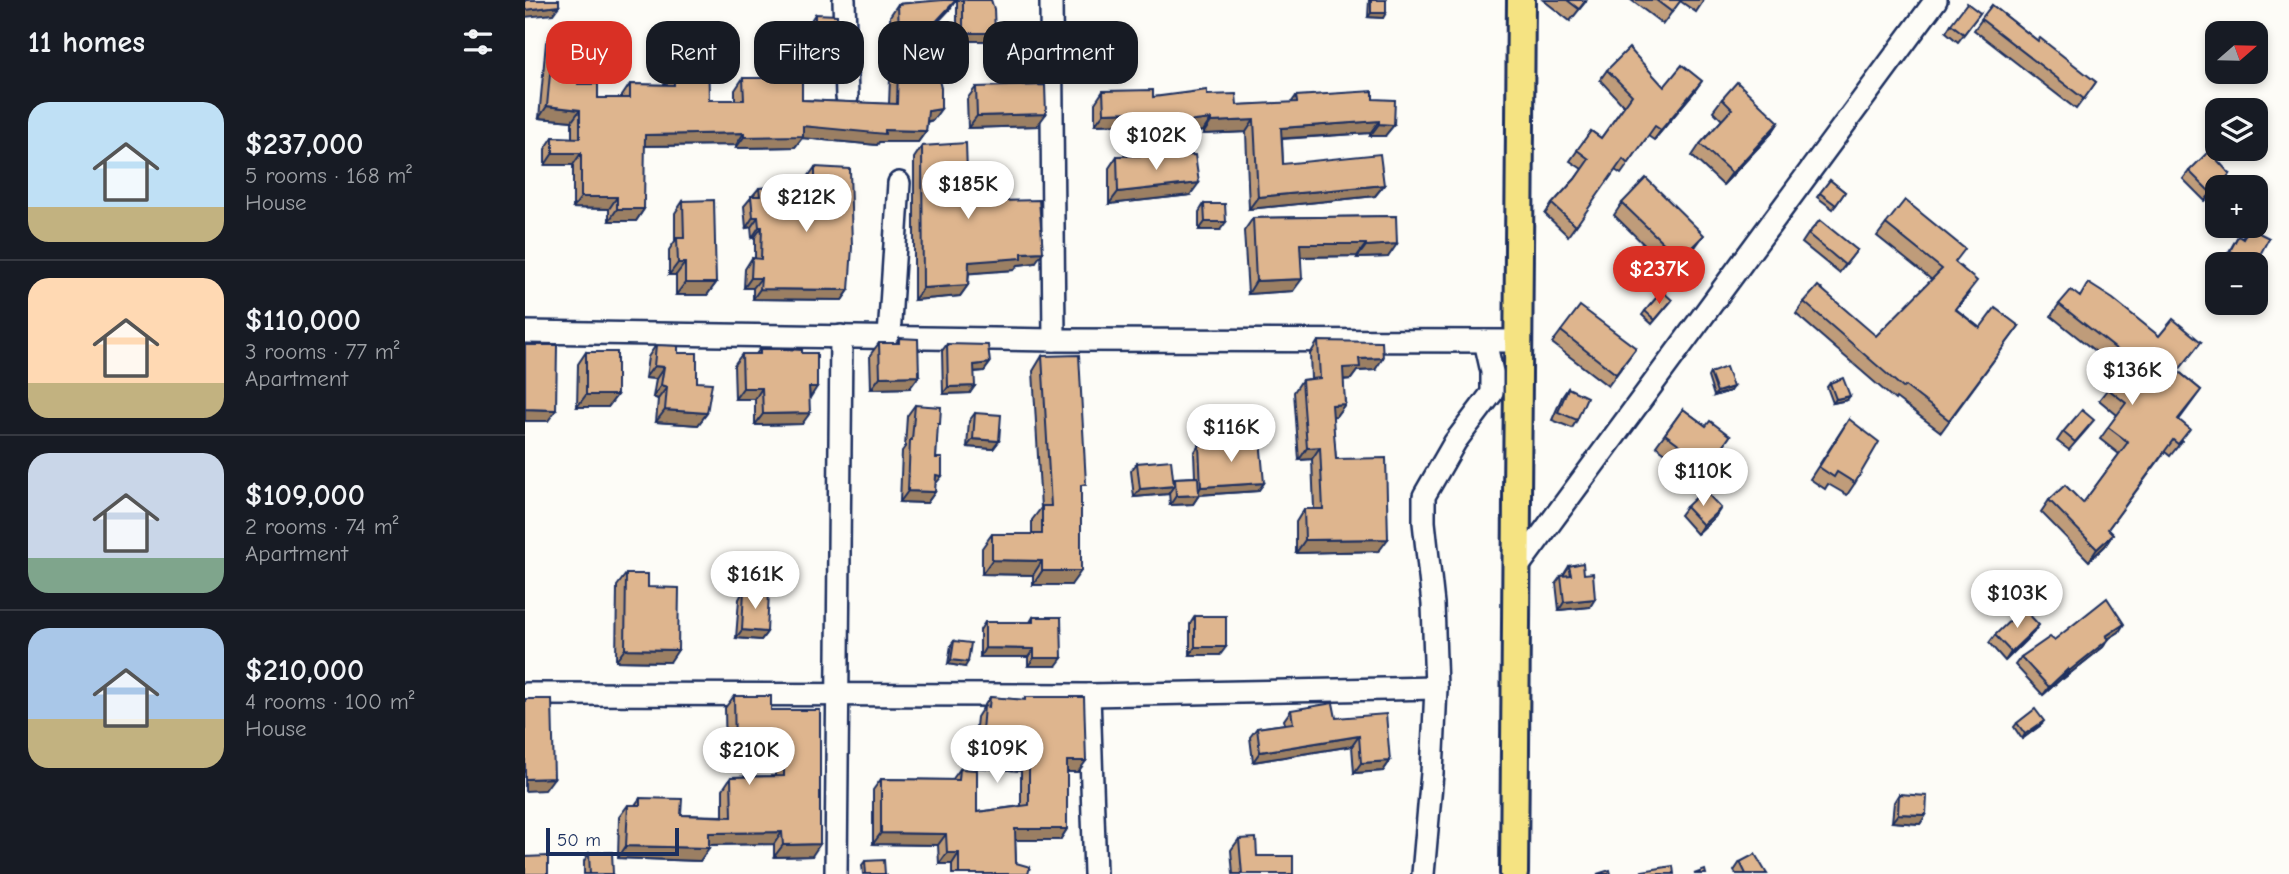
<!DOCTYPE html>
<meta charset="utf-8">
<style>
body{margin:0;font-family:"Comic Neue",sans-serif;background:#20242c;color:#f1f3f6;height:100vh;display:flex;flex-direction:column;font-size:26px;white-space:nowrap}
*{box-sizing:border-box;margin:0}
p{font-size:23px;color:#9ea1a6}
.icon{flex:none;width:38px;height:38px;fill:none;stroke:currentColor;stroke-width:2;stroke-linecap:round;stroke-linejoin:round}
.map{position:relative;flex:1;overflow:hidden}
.sheet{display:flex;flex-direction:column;background:#171b24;width:525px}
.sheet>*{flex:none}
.banner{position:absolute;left:21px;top:21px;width:665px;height:63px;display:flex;gap:14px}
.needle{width:46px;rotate:70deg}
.tools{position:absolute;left:1680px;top:21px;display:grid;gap:14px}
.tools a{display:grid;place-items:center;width:63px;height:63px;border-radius:14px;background:#171b24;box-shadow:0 4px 10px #0003;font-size:35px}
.scale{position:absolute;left:21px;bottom:18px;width:133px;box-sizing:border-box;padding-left:7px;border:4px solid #1b2f5e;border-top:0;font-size:19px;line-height:24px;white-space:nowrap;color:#1b2f5e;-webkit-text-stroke:5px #fdfcf7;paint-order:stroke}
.price{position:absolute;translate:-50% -60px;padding:0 16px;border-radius:24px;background:#fff;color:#222;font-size:23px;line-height:46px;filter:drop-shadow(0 2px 4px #0008)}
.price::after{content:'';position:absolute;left:50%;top:42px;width:21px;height:16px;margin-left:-10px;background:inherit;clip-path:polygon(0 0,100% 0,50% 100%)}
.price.active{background:#d93025;color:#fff}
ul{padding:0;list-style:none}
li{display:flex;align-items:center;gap:21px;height:175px;padding:0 28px}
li+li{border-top:2px solid #363941}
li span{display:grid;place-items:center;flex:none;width:196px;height:140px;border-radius:21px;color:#555}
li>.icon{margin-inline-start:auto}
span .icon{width:84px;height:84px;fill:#fffc;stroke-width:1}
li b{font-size:30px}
h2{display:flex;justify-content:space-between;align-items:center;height:84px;padding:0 28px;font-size:30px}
.chip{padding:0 24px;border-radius:21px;background:#171b24;box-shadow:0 4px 10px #0003;font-size:24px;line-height:63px}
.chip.active{background:#d93025;color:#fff}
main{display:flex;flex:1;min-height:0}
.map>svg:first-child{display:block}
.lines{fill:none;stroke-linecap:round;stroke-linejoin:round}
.minor-casing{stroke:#1b2f5e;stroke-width:26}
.major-casing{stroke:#1b2f5e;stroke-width:32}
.minor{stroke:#fdfcf7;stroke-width:21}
.major{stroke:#f5e382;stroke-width:26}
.wall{fill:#bf9c7a;stroke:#1b2f5e;stroke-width:2}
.shaded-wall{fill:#9b7f63;stroke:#1b2f5e;stroke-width:2}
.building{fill:#deb58e;stroke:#1b2f5e;stroke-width:2}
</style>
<main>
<section class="sheet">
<h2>11 homes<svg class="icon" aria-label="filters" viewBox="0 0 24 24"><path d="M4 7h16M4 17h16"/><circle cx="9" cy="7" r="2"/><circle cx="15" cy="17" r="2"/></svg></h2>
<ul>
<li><span style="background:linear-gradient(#bfe0f5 75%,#c2b280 0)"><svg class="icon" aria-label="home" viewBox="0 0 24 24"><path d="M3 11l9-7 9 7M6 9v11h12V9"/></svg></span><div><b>$237,000</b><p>5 rooms · 168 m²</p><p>House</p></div></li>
<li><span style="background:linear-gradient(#ffd9b3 75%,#c2b280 0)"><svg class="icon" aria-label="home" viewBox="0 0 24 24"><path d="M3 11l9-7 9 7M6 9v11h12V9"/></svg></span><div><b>$110,000</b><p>3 rooms · 77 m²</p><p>Apartment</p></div></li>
<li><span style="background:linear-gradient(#c9d6e8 75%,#7fa58c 0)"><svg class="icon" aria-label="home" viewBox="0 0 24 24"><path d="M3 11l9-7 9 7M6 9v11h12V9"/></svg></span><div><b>$109,000</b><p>2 rooms · 74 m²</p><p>Apartment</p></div></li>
<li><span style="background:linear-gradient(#a9c7e8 65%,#c2b280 0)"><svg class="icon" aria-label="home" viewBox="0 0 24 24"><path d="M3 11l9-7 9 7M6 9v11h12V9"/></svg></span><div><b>$210,000</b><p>4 rooms · 100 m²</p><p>House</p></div></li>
</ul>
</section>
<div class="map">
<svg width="1764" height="874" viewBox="0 0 1764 874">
<rect width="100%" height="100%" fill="#fdfcf7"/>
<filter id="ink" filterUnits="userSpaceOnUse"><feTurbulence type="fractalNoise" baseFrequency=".0143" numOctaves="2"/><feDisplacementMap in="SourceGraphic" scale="14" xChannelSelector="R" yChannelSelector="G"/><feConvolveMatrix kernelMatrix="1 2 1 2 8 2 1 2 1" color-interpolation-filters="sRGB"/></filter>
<g filter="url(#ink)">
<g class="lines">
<defs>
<g id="minor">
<polyline points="319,0 322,97"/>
<polyline points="526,0 529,340"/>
<polyline points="0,332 529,340 992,341"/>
<polyline points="364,337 374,183"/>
<polyline points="992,568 1411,0"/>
<polyline points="0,694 564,695 911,688"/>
<polyline points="564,695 570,874"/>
<polyline points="311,874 316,336"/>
<polyline points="898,874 907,773 911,688 908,604 899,522 899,496 930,442 967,393 967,372 960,341"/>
</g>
<polyline id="major" points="989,874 996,0"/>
</defs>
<!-- minor casing -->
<use href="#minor" class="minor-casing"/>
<!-- major casing -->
<use href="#major" class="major-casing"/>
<!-- minor -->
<use href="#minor" class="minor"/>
<!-- major -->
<use href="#major" class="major"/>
</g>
<!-- wall -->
<g class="wall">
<polygon points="431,0 424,10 404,31 408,120 402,122 401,131 393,142 354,142 352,145 277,138 270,147 211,148 211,145 119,146 119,209 111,221 84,221 84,209 48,208 48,165 20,165 20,149 28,137 47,138 47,121 14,118 21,42 29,31 53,84 73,98 97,98 97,96 105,84 140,85 140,59 148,47 184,100 210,100 210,90 218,78 277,100 364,104 365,79 367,76 365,16 373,4"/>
<polygon points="432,0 466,0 470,33 464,41 432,41"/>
<polygon points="844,0 861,0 858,18 843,17"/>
<polygon points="1018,0 1062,0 1045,21"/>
<polygon points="1106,0 1179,0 1171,12 1155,1 1138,24"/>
<polygon points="1467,5 1513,41 1571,82 1551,109 1449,30"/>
<polygon points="1455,13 1433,42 1421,32 1426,24"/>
<polygon points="290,14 308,70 284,66 285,22"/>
<polygon points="1082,70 1139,87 1169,92 1129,140 1123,136 1096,174 1090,170 1043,236 1020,214 1027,204 1050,179 1057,169 1045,161 1066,131 1076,138 1099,106 1075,80"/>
<polygon points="451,87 512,126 443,128 442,99"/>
<polygon points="578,91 628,97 682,95 712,105 766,103 771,96 848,99 860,136 845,136 845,133 757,139 758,164 859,185 850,196 724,209 721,132 678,134 678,131 627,137 626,132 599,133 598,124 570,125 570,103"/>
<polygon points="1197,99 1254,122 1246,134 1198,185 1167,156 1175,144 1197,120 1188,111"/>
<polygon points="397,146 443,202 510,263 493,265 489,270 444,273 443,285 435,296 389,300 389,158"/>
<polygon points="592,156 665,195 584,204 584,168"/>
<polygon points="290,167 324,290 317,300 228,299 228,288 219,288 220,269 227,258 230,259 230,237 227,238 226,227 221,228 219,206 234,188 262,190 283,189 283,177"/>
<polygon points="1664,171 1705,174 1700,182 1694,187 1692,187 1680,201 1658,179"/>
<polygon points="1305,180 1320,192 1308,209 1292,197"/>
<polygon points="158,201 191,283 182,295 151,295 151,275 144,275 144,250 150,241 150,213"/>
<polygon points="1097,203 1170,247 1146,271 1089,215"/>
<polygon points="679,204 695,230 674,230 674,212"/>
<polygon points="871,216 863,257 832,258 832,256 776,257 768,291 723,294 719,231 728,218"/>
<polygon points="1361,224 1430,263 1444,293 1431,309 1455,328 1494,326 1416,432 1371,398 1370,400 1271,314 1279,302 1351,336 1407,280 1352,236"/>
<polygon points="1724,228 1730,264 1708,264 1699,260 1713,236 1717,238"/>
<polygon points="1283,234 1332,250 1314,273 1277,243"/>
<polygon points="1554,296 1634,336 1676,342 1653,371 1676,390 1654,420 1657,441 1645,456 1640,452 1583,529 1588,534 1580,546 1564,561 1516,512 1524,500 1558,503 1594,454 1575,439 1592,415 1574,400 1596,372 1526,316 1534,304"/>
<polygon points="1147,300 1127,324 1117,315 1120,311"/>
<polygon points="1036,331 1111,348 1083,386 1027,343"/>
<polygon points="374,338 385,388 346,389 345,355 354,343 371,343"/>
<polygon points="793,341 850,370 832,371 826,379 818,380 820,404 811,416 807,416 811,459 854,551 771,553 771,522 779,509 789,509 787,459 774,460 769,392 777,380 786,379 785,354"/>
<polygon points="422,344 465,363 459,371 449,372 445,393 418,394 417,351"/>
<polygon points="131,345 153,353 172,382 182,413 173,425 131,422 133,399 128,397 131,379 120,378 123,357"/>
<polygon points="235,349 284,398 277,424 230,425 230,399 210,399 209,365 217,354 231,354"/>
<polygon points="61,352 92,395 83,407 52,407 53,364"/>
<polygon points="517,356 556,492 546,585 508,585 508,575 457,574 457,548 467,534 507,534 507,520 516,508 508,371"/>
<polygon points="1185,373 1205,391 1189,396 1183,377"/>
<polygon points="1305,383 1322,400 1308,403 1302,387"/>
<polygon points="1043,388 1052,420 1047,428 1027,420 1037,397"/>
<polygon points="390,405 412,428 410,492 402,503 375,502 377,451 380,447 382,416"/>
<polygon points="1158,409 1181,426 1205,436 1175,478 1131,446"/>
<polygon points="450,413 474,441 468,449 442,447 444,421"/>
<polygon points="1324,419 1330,483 1322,495 1303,484 1300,489 1285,479"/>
<polygon points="1563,428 1544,450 1532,441 1538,432"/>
<polygon points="674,445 739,483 733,491 674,495 668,504 645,505 644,492 643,494 609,497 606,471 612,463 648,481 650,478 670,477 669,453"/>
<polygon points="1161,507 1190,517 1172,534 1155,515"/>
<polygon points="1044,566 1065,607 1034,610 1031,583 1036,576 1039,575 1039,574"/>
<polygon points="101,574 123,587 145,662 91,661 92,586"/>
<polygon points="219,590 242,632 236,640 211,638 214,599"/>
<polygon points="670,616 695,655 665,655 665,624"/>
<polygon points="508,617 531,666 503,666 503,657 455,657 455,630 460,622 505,622"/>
<polygon points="1594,632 1583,639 1578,647 1538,679 1537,678 1518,695 1490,665 1496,657 1529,640"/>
<polygon points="1508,633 1480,661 1464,643 1470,635"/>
<polygon points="429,641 440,667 423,664 426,645"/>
<polygon points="209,696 246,710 295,710 287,856 249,857 249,844 184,845 175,861 93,858 94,817 103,805 110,805 115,798 156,815 198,816 198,789 206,777 250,776 250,760 201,760 200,708"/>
<polygon points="465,697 498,700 500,697 553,772 542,772 542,829 535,840 490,840 491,863 503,874 427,874 427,864 414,864 413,845 348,844 348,790 356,779 427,780 435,769 452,812 496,806 496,771 447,767 452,717"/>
<polygon points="766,710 811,718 865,761 858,771 829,773 827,746 728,762 725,737 732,728 760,724 759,720"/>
<polygon points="1492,723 1516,725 1497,739 1489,727"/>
<polygon points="1374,794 1401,815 1395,824 1367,822 1369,802"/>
<polygon points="714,839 732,856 768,874 708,874 706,850"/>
<polygon points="64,853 88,874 59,874 59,861"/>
<polygon points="340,861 360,874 338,874 337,865"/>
<polygon points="1215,862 1242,874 1211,874 1209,871"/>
</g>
<!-- shaded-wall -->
<g class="shaded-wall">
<polygon points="431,0 424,10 396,40 404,29"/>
<polygon points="34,6 28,14 0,17 0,10"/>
<polygon points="846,13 861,13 858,18 843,17"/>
<polygon points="438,33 470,33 464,41 432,41"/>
<polygon points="290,58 314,62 308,70 284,66"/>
<polygon points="1177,81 1169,92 1129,140 1136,130"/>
<polygon points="22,106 55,110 47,121 14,118"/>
<polygon points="416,109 408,120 395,123 403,111"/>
<polygon points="607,112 598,124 570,125 579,113"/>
<polygon points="521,114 512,126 443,128 452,116"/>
<polygon points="686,119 678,131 627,137 635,125"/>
<polygon points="635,120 626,132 599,133 607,121"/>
<polygon points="729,120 721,132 678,134 686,122"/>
<polygon points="854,121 845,133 748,139 756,128"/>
<polygon points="1254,122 1246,134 1198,185 1207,173"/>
<polygon points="854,124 869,125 860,136 845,136"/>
<polygon points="278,126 360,130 401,131 393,142 354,142 352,145 277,138 270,147 211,148 219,137"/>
<polygon points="219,133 211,145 111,146 120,135"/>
<polygon points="28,153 56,153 48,165 20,165"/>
<polygon points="1705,174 1700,182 1694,187 1692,187 1692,189 1680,201 1686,193"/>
<polygon points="674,183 665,195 584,204 593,192"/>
<polygon points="859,185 850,196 724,209 733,197"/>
<polygon points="56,197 92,197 84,209 48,208"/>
<polygon points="92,209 119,209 111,221 84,221"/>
<polygon points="228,217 233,217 226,227 221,228"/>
<polygon points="680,222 701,222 695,230 674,230"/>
<polygon points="234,227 237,227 230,237 227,238"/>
<polygon points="1179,235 1170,247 1146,271 1155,259"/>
<polygon points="775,244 841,244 832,256 767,257"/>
<polygon points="872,244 863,257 832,258 841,246"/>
<polygon points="518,252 510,263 493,265 489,270 436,274 444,262 497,253"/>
<polygon points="153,263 160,263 151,275 144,275"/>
<polygon points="226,278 236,278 228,288 219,288"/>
<polygon points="777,279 768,291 723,294 731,281"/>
<polygon points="160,283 191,283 182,295 151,295"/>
<polygon points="443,285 435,296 389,300 398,288"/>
<polygon points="235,289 324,290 317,300 228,299"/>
<polygon points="858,358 850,370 832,371 826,379 809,380 818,368 834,359"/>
<polygon points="465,363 459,371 444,372 449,365"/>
<polygon points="129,366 139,367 131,379 120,378"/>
<polygon points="394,376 385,388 346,389 355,377"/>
<polygon points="136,385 142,387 133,399 128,397"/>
<polygon points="450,386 445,393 418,394 423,387"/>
<polygon points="284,387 292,387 285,398"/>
<polygon points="1208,387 1205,391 1189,396 1192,392"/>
<polygon points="218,388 237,388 230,399 210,399"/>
<polygon points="61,395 92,395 83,407 52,407"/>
<polygon points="1325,396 1322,400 1308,403 1311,399"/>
<polygon points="820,404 811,416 798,417 807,405"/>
<polygon points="0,409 31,410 23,421 0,421"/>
<polygon points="140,410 182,413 173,425 131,422"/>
<polygon points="285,413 277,424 230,425 238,414"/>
<polygon points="448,439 474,441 468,449 442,447"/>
<polygon points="795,447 787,459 774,460 782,448"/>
<polygon points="411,475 417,476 409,486"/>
<polygon points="739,483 733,491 671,495 676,487"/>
<polygon points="649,486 643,494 609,497 615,489"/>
<polygon points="383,491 410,492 402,503 375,502"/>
<polygon points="674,495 668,504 645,505 651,496"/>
<polygon points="1196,508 1190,517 1172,534 1178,525"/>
<polygon points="1588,534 1580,546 1564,561 1572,549"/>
<polygon points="863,539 854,551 771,553 780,540"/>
<polygon points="467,560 517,561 508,575 457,574"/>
<polygon points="517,571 556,571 546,585 508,585"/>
<polygon points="1070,599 1065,607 1034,610 1039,602"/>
<polygon points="1599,624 1594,632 1575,644 1581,636"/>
<polygon points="1514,625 1508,633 1480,661 1486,652"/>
<polygon points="217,630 242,632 236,640 211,638"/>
<polygon points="1584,639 1578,647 1538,679 1544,671"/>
<polygon points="670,647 701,647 695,655 665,655"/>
<polygon points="460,648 509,649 503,657 455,657"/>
<polygon points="100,649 153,650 145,662 91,661"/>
<polygon points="509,658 537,658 531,666 503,666"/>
<polygon points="426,660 443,662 440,667 423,664"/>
<polygon points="1543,669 1537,678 1518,695 1524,687"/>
<polygon points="1519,721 1516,725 1497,739 1500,734"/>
<polygon points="834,736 827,746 728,762 735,752"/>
<polygon points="259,747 250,760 201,760 210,748"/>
<polygon points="455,756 504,760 496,771 447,767"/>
<polygon points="542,761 561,761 553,772 534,772"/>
<polygon points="865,761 858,771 829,773 836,763"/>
<polygon points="29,778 20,790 0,791 0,779"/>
<polygon points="1373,814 1401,815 1395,824 1367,822"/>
<polygon points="490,829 542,829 535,840 483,840"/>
<polygon points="257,832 249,844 176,845 184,833"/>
<polygon points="356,833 421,834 413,845 348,844"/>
<polygon points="295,844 287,856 249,857 258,845"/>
<polygon points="101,846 184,848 175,861 93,858"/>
<polygon points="422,853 434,853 427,864 414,864"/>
</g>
<!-- building -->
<g class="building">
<polygon points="0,0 34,0 34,6 0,10"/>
<polygon points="418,0 431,0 404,29 407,69 411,69 416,88 416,109 403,111 401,131 360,130 360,134 278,126 278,136 219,137 219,133 120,135 119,209 92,209 92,197 56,197 56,153 28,153 28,137 55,138 55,110 22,106 29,31 58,34 53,84 73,84 73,98 105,98 105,84 149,85 148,47 183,47 184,100 219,100 218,78 277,78 277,100 372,104 373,67 375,68 373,4"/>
<polygon points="438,0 466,0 469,9 470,33 438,33"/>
<rect x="846" y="0" width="15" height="13"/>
<polygon points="1042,0 1061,0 1054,9"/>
<polygon points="1131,0 1156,0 1147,12"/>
<polygon points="1442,3 1455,13 1439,34 1426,24"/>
<polygon points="1467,5 1513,41 1515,38 1571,82 1559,99 1456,19"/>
<polygon points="290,14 312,15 314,62 290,58"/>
<polygon points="1104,48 1139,87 1157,65 1177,81 1136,130 1130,126 1103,164 1098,159 1051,226 1027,204 1050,179 1064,159 1052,150 1066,131 1076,138 1107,95 1082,70"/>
<polygon points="1212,82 1254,122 1207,173 1175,144 1207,109 1197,99"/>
<polygon points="520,85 521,114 452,116 451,87"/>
<polygon points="628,90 628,97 682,90 682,95 711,94 712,105 772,102 771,96 848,91 848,99 870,100 869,125 854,124 854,121 756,128 758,164 855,154 859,185 733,197 729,120 686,122 686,119 635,125 635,120 607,121 607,112 579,113 578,91"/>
<polygon points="441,143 443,202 514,200 518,252 497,253 497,258 444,262 443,285 398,288 397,146"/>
<polygon points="1684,151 1705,174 1686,193 1664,171"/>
<polygon points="670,155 674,183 593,192 592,156"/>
<polygon points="290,167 325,169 327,247 324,290 235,289 236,278 226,278 227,258 236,259 237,227 234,227 233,217 228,217 226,196 235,196 234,188 262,186 262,190 290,188"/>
<polygon points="1121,178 1179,235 1155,259 1097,203"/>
<polygon points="1305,180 1320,192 1311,205 1295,193"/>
<polygon points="189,200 191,283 160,283 160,263 153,263 152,238 159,238 158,201"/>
<polygon points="1380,200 1440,249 1430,262 1452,281 1430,309 1455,328 1470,308 1494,326 1424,420 1380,386 1378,388 1279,302 1293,286 1351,336 1417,269 1361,224"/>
<polygon points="679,204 700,204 701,222 680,222"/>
<polygon points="871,216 872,244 841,246 841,244 775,244 777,279 731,281 728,218"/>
<polygon points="1295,220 1332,250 1320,265 1283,234"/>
<polygon points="1724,228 1744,238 1730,264 1705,251 1713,236 1718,239"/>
<polygon points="1563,283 1588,299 1634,336 1648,319 1676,342 1653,371 1676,390 1653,419 1665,429 1653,444 1648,440 1583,529 1588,534 1572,549 1524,500 1540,485 1558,503 1603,442 1583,427 1601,403 1583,389 1605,360 1534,304 1546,290 1555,297"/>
<polygon points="1137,291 1147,300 1130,320 1120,311"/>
<polygon points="1055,306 1111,348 1091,374 1036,331"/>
<polygon points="374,338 393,339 394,376 355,377 354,343 374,343"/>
<polygon points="793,341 857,342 858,358 834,359 835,367 818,368 820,404 807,405 811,459 861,458 863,539 780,540 779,509 798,509 795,447 782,448 777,380 795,378"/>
<polygon points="422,344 463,345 465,363 449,365 450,386 423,387"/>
<polygon points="0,345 32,345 31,410 0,409"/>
<polygon points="131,345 153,346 153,353 172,353 172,382 187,383 182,413 140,410 142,387 136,385 139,367 129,366"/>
<polygon points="235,349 260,349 277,350 277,353 292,353 292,387 284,387 285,413 238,414 237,388 218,388 217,354 235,354"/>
<rect x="61" y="352" width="31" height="43"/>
<polygon points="554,355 561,484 556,485 556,571 517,571 517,561 467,560 467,534 517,534 517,506 526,506 517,356"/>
<polygon points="1201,367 1208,387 1192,392 1185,373"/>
<polygon points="1318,378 1325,396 1311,399 1305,383"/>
<polygon points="1043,388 1062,397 1052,420 1033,412"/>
<polygon points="390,405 416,407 415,424 413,424 411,458 417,458 417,476 411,475 410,492 383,491 385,440 387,440"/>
<polygon points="1158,409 1181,426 1185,421 1205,436 1184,466 1140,434"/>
<polygon points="1557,410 1569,420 1550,442 1538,432"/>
<polygon points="450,413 476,415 474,441 448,439"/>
<polygon points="1324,419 1354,442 1330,483 1312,472 1309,477 1294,467"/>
<polygon points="735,439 739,483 676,487 674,445 717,443"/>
<polygon points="646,460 649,486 615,489 612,463"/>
<polygon points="673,477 674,495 651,496 650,478"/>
<polygon points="1179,490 1196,508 1178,525 1161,507"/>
<polygon points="1058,563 1059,574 1068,573 1070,599 1039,602 1036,576 1046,575 1044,566"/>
<polygon points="101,574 123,574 123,587 154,588 153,650 100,649"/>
<polygon points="219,590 244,592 242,632 217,630"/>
<polygon points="1582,598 1599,624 1581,636 1584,639 1544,671 1543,669 1524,687 1496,657 1525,637 1529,640"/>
<polygon points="1498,608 1514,625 1486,652 1470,635"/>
<rect x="670" y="616" width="31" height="31"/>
<polygon points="508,617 536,617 537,658 509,658 509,649 460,648 460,622 508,622"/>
<polygon points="429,641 446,643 443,662 426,660"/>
<polygon points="209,696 246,696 246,710 295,710 295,844 258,845 257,832 184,833 184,848 101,846 103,805 115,805 115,798 157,799 156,815 207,817 206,777 259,776 259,747 210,748"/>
<polygon points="465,697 500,700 500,697 559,697 561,761 542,761 542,829 490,829 491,863 505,867 503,874 434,874 434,853 422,853 421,834 356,833 356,779 434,780 435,769 452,770 452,812 504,805 504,760 455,756 459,706 464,707"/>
<polygon points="0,699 27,699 29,778 0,779"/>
<polygon points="808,703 811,718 861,714 865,761 836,763 834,736 735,752 732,728 768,723 766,710"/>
<polygon points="1510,709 1519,721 1500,734 1492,723"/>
<polygon points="1374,794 1402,796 1401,815 1373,814"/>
<polygon points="731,838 732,856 768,856 768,874 717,874 714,839"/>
<polygon points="87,852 88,874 65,874 64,853"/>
<polygon points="1230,854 1242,874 1221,874 1215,862"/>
<polygon points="23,856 23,874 0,874 0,857"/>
<polygon points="359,860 360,874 341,874 340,861"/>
<polygon points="1148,866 1149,874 1118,874 1117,871"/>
<polygon points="1085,870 1086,874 1072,874"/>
<polygon points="1180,870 1181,874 1169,874"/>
</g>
</g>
</svg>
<div class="tools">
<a><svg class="needle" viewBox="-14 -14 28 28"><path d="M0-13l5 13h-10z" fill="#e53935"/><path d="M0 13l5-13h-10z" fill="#9ea1a6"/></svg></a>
<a><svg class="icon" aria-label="layers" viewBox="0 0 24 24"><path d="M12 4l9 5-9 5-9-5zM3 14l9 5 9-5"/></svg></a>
<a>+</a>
<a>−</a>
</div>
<div class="scale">50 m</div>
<b class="price" style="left:631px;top:172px">$102K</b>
<b class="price" style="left:443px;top:221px">$185K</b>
<b class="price" style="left:281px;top:234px">$212K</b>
<b class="price active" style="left:1134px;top:306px">$237K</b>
<b class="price" style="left:1607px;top:407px">$136K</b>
<b class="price" style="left:706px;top:464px">$116K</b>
<b class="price" style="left:1178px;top:508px">$110K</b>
<b class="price" style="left:230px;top:611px">$161K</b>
<b class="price" style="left:1492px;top:630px">$103K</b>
<b class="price" style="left:472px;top:785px">$109K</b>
<b class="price" style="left:224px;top:787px">$210K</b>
<div class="banner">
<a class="chip active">Buy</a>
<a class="chip">Rent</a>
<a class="chip">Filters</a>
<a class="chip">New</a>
<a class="chip">Apartment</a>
</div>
</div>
</main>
